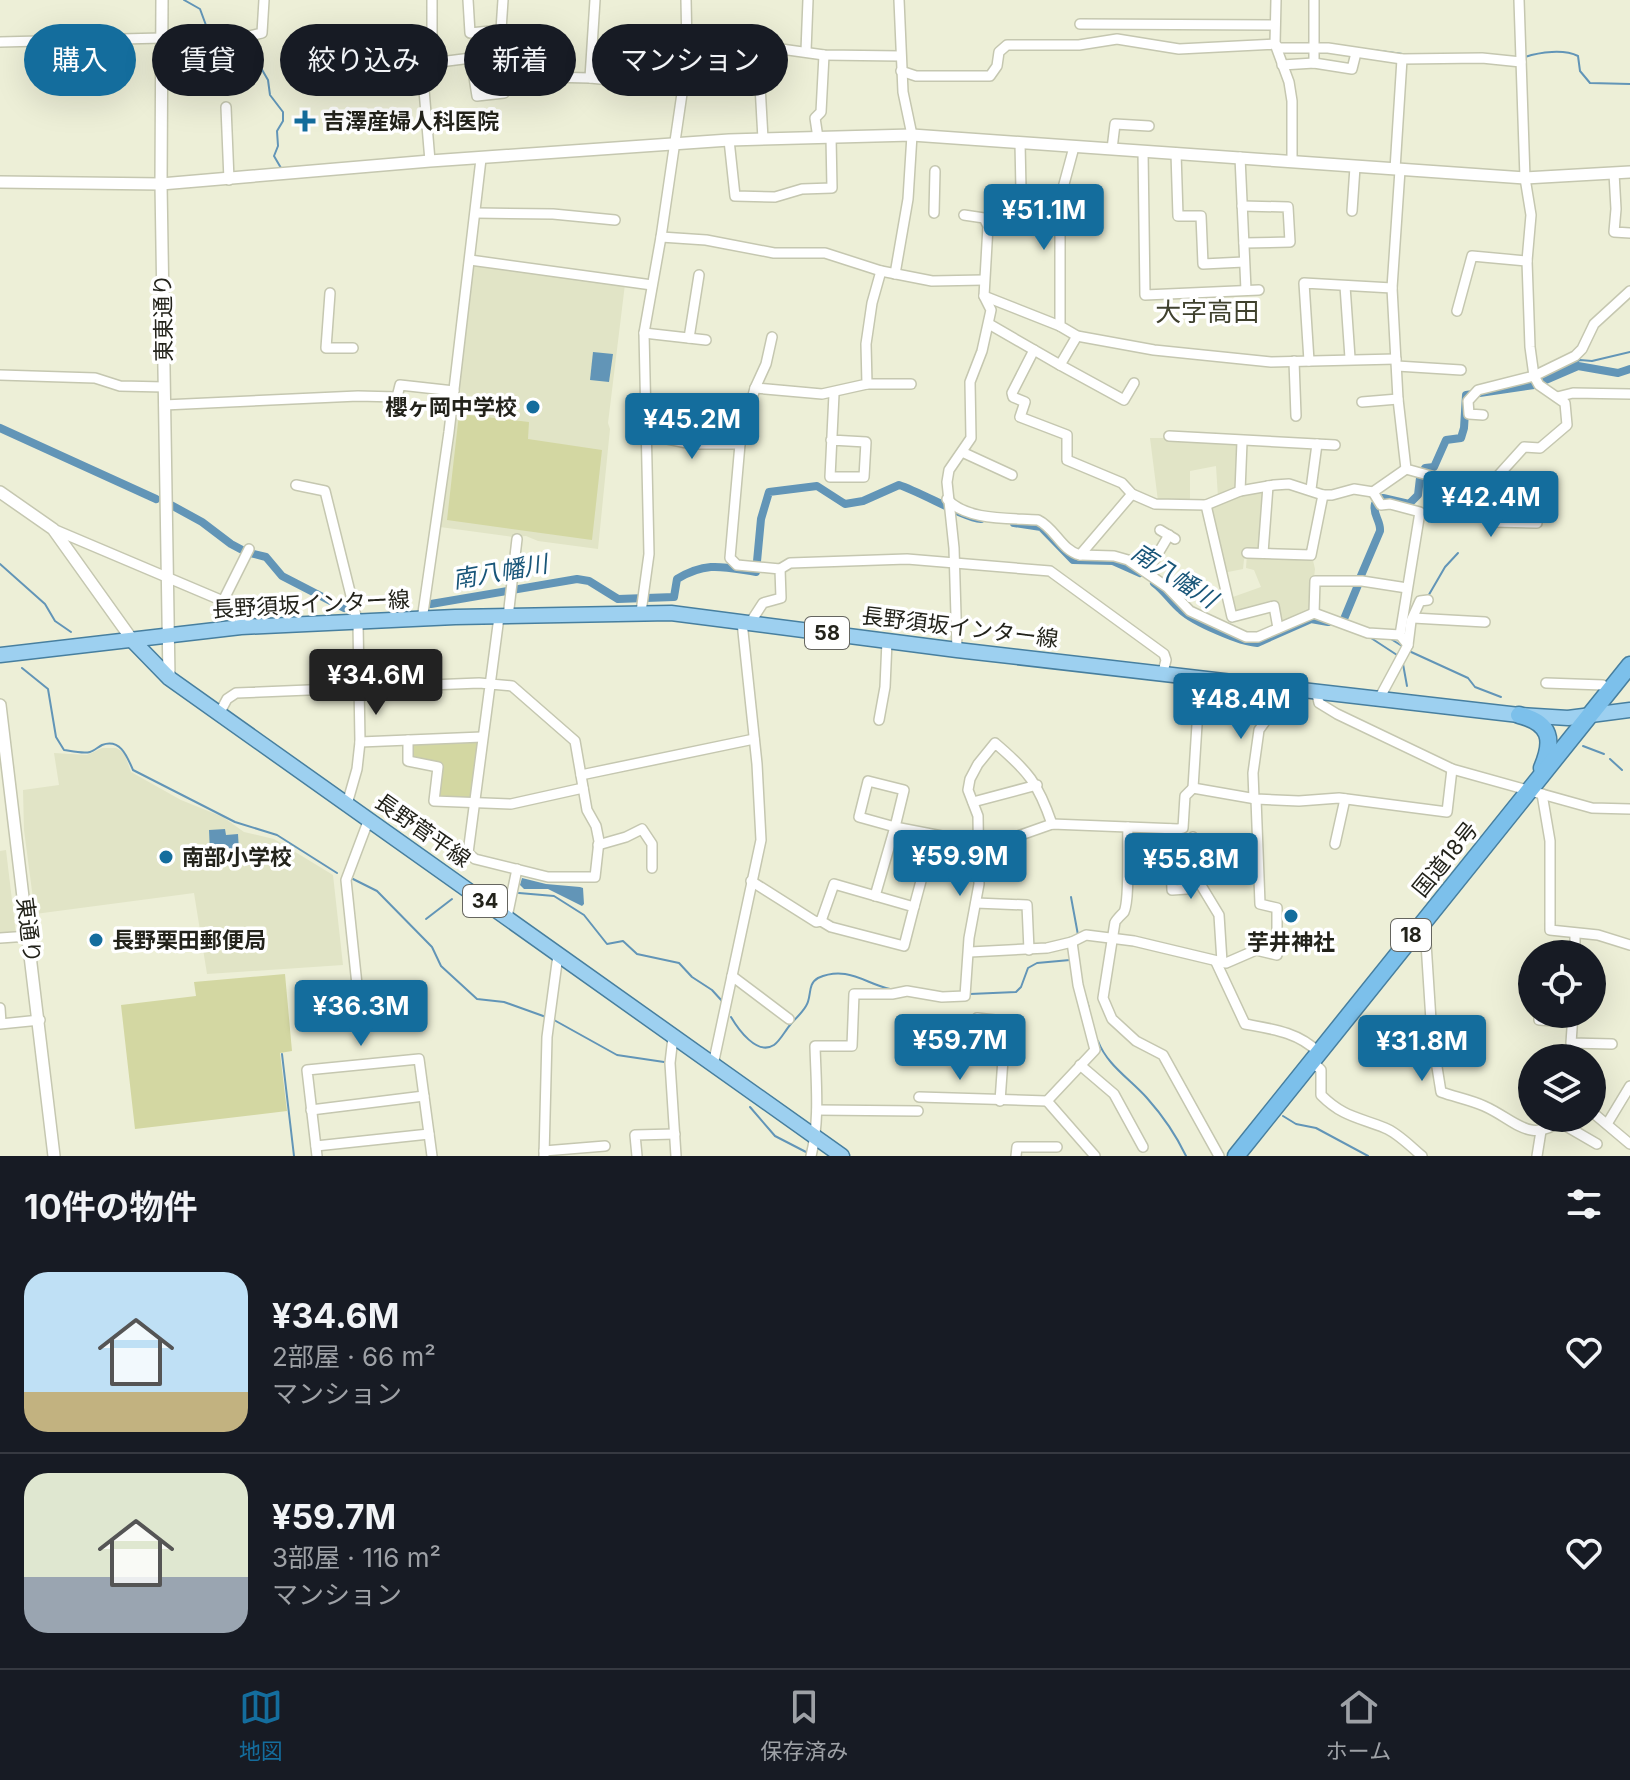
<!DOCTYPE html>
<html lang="ja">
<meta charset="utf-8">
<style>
body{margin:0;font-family:Inter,"Noto Sans JP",sans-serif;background:#20242c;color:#f1f3f6;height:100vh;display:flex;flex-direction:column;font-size:30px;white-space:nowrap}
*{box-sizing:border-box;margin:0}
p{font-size:26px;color:#9ea1a6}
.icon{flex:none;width:44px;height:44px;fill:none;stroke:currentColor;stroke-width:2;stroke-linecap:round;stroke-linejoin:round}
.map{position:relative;height:1156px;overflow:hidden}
.drawer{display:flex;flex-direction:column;background:#171b24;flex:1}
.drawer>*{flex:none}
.top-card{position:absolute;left:24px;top:24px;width:800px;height:72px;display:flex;gap:16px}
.controls{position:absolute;left:1518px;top:940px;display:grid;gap:16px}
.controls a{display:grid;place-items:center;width:88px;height:88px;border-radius:50%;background:#171b24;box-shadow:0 8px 32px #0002;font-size:40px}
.price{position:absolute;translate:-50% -68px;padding:0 18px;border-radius:8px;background:#146d9d;color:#fff;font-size:26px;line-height:52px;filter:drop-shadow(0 2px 4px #0008)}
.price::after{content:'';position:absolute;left:50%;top:48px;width:24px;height:18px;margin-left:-12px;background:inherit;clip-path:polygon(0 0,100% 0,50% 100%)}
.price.selected{background:#222;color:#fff}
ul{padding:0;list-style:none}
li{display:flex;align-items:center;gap:24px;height:200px;padding:0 24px}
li+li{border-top:2px solid #363941}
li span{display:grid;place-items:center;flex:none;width:224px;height:160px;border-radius:24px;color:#555}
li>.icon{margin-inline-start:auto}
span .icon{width:96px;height:96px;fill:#fffc;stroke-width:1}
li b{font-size:34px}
h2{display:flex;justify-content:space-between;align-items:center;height:96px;padding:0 24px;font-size:34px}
.chip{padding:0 28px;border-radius:36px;background:#171b24;box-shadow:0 8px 32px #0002;font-size:28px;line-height:72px}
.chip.selected{background:#146d9d;color:#fff}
.menu{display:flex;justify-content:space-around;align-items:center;height:112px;border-top:2px solid #363941;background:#171b24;font-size:22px;color:#9ea1a6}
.menu a{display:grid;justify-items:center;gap:4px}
.menu .selected{color:#146d9d}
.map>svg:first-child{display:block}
.built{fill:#e1e4c6}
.green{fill:#d3d7a2}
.water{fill:#6295b7}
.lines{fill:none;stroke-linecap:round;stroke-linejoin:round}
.stream{stroke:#6295b7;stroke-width:2}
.canal{stroke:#6295b7;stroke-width:8}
.minor-casing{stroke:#c5c7b0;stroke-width:12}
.tertiary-casing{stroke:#c5c7b0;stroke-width:14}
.primary-casing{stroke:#477f9f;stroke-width:17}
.trunk-casing{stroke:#477f9f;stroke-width:19}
.minor{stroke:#fff;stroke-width:9}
.tertiary{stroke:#fff;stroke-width:11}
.primary{stroke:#9dd0f0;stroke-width:14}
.trunk{stroke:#7cc0eb;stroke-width:16}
.poi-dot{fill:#146d9d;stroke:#fff;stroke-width:3}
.labels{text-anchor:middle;stroke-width:7;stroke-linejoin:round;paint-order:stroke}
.shield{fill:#fff;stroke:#65655f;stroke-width:2}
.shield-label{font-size:20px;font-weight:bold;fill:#23231b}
.poi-label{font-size:22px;font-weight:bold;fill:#23231b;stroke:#fff;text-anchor:start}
.street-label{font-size:22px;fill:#23231b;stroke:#fff}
.water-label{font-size:24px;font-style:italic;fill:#195679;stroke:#fff}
.quarter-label{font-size:26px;fill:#40422e;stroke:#fff}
</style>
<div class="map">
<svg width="1630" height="1156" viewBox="0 0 1630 1156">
<rect width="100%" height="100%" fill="#edefd7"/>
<!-- built -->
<g class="built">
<polygon points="474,263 625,284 608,423 610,429 598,549 538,541 526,536 513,537 440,527"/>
<polygon points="1150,438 1198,438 1239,444 1237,490 1218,497 1216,466 1190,471 1190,503 1158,501"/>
<polygon points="1265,489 1261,550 1245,550 1243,569 1223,573 1209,508 1238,495"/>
<polygon points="1247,554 1312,556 1315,569 1310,611 1280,621 1277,603 1234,613 1230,598 1261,587 1254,570 1246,568"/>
<polygon points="102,748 116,748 124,752 131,772 181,800 223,817 244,832 274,839 333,875 343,965 207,974 194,893 35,914 24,830 23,790 59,785 54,753 87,755"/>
<polygon points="6,850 16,934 0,935 0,851"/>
</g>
<!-- green -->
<g class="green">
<polygon points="459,414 529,422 528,439 602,450 592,540 447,520"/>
<polygon points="478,740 471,801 438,798 443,764 411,759 411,742"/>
<polygon points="285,974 292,1051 280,1053 287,1111 135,1129 121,1005 196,996 194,982"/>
</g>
<!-- water -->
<g class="water">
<polygon points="593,352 613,354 609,382 590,380"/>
<polygon points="225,829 226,835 238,834 239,851 210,853 209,830"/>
<polygon points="522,878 546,884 580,887 583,888 584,904 582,906 548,889 524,889 520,885"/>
</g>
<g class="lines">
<!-- stream -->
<g class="stream">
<polyline points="184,0 200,9 207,28 219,37"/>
<polyline points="598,42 629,46 638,56 639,72"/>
<polyline points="234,43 261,68 268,80 270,95 283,112 283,121 277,131 278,146 274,156 281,168"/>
<polyline points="1372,50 1410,55"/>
<path d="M1525,57C1540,52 1564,49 1578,56L1580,71L1590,83L1630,84"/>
<polyline points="1541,378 1580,360 1592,361 1630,352"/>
<polyline points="0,564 45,604 55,621 71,632"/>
<polyline points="1427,598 1445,567 1458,553"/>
<polyline points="1371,638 1397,655"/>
<polyline points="1391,639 1402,646"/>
<polyline points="1409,651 1468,678 1475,687 1501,697"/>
<polyline points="1403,664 1407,686"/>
<path d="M22,668L48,689L56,737L64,750C71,751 83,754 90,752C94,751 98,747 102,745C120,738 127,756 133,770L235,822L277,835L337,873"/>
<polyline points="1583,746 1604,754"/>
<polyline points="1610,759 1622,770"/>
<polyline points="353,879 377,891 432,947 441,966 477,999 504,1002 546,1017"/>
<polyline points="519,893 554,896 584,915 607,944 623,941 637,954 679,963 692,977 712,990 722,1001"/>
<polyline points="1071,897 1078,935"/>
<polyline points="426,919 452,899"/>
<polyline points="970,994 1016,992 1021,987 1028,968 1037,963 1070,960"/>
<polyline points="1085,995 1089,1008"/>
<path d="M731,1017C738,1029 757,1056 774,1045C780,1041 785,1031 790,1025C795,1019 802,1013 806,1006C812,997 807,984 818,978C847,965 866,984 890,989"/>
<polyline points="554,1020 617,1055 664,1062"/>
<path d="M1098,1041C1107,1065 1130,1079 1147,1098C1163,1116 1176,1135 1186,1156"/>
<polyline points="282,1054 294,1156"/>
<polyline points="750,1107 775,1136 806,1152"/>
<polyline points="1283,1116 1296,1124 1316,1128 1368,1156"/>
</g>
<!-- canal -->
<g class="canal">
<polyline points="0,428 156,499"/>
<polyline points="1423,472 1425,468 1434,467 1446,440 1461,438 1464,428 1466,395 1534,385 1578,366 1618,373 1630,369"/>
<polyline points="1383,498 1409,504 1418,495 1420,478"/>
<polyline points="171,505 202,522 231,544 246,552 266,557 282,576 344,608"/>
<polyline points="1014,523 1041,527 1073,560 1113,561 1140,573"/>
<path d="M1360,578L1380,531C1381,521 1372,514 1375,504"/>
<path d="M1154,583C1165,591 1171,602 1181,610C1194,622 1240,642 1257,643L1311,619L1328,622"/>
<path d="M431,604L577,579L589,581L618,599L674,597L677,579C707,561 723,567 756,572L761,519L769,492L817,486L845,504L863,501L899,485C921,492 964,518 981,519"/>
<polyline points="1344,619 1358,585"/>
</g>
<defs>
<g id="minor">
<polyline points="468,0 470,33 501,30 503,0"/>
<polyline points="1276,0 1275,44 1289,82 1292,101 1292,162"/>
<polyline points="1080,24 1275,25"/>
<polyline points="0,42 162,38"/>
<polyline points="687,47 781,49 824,55 900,56"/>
<polyline points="758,49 763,139"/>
<polyline points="806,51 808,0"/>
<polyline points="335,52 365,51"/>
<polyline points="163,56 262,33 264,0"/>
<polyline points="432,63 471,58 477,96 504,93 504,81 547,77 590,78 595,0"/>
<polyline points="1314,63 1314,0"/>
<polyline points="1282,65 1314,63 1352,69 1356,53"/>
<polyline points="901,71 916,76 990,76 997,66 999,52 1007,45 1079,45 1117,39 1179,49 1275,44 1279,48 1328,48 1402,59 1482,58 1521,62"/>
<polyline points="590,78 641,83"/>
<polyline points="226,107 229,180"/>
<polyline points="818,138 815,118 821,112 824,55"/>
<polyline points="729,140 735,196 775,197 802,189 832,188 831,137"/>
<polyline points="1074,147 1060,199 1060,326 1077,336 1154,350 1271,362 1396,359"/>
<polyline points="1112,149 1115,124 1149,126"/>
<polyline points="1143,151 1145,295 1259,290"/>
<polyline points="1176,153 1178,216 1201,216 1203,264 1244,262"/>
<polyline points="1240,157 1246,290"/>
<polyline points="430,161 422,66 432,63 432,0"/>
<polyline points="1395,169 1402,59"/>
<polyline points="1400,170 1392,288 1398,399 1406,469 1493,493"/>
<polyline points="1614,173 1616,209 1614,232 1630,233"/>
<polyline points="995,193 1021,190 1020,143"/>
<polyline points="1242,206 1288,207 1290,242 1244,243"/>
<polyline points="1352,211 1355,167"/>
<polyline points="476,213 553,214 615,220"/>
<polyline points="934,213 935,171"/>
<polyline points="661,237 706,240 774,253 825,253 881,271 932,281 984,280"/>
<polyline points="470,260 652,285"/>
<polyline points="895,274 908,199 912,135 903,92 899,0"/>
<polyline points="1345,286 1350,358"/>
<polyline points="330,293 326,348 353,348"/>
<polyline points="984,296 1060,326"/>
<polyline points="1457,311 1472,256 1527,261"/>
<polyline points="989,324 1060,365 1077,336"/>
<polyline points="644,333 706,340"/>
<polyline points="689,338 699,275"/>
<polyline points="1034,350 1012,393 1013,397 1025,402 1020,417 1067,435 1067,460 1122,483 1132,494 1155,504 1206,505 1240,491 1274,485 1289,484 1323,495 1332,495 1354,489 1373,492"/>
<polyline points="1294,361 1296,416"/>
<polyline points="1309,361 1304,283 1392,288"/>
<polyline points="1060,365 1124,400 1134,383"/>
<polyline points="1397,366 1461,370"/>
<polyline points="0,375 95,378 120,386 164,387"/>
<polyline points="867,384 911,384"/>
<polyline points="755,388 822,394 867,384 866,344 872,303 881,271"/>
<polyline points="1557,397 1573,393 1630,394"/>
<polyline points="1362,402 1398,399"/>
<polyline points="164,405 358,396 397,397 400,385 454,391"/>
<polyline points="1483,415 1469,414 1468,401 1478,390 1534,376 1575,356 1582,349 1594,324 1630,291"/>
<polyline points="648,435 692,444 740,444"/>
<polyline points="1169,436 1335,445"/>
<polyline points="831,440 866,442 864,477 830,477 834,394"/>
<polyline points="962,452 1012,475"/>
<polyline points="1406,469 1373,492 1381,505 1390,504 1420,512 1400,635 1408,645"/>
<polyline points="296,485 325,491 358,624 360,742 357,769 347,804"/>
<polyline points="1311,489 1317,444"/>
<polyline points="1240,491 1242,442"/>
<polyline points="1493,497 1496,478 1524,447 1540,448 1567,425 1565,403 1539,385 1534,376 1530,347 1527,261 1531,215 1525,178 1519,0"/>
<path d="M947,499C966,521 1011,518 1038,520C1055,528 1061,550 1080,555L1132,494"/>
<polyline points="1493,501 1493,522 1537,523"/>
<polyline points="1206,505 1232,617 1274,606 1278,628"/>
<polyline points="53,529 223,601 239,610 241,627"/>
<polyline points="1160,530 1175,539"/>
<polyline points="1247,553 1311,555 1323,495"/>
<polyline points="1263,553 1268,486"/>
<polyline points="1080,555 1114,556 1128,560 1167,587 1190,611 1246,637 1258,637 1314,613 1368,633 1400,635"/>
<polyline points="780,569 790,563 907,559 1050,571 1164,654 1166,660 1163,672"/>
<polyline points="1147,572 1169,535"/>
<polyline points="223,601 249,549"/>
<polyline points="641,612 649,554 644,333 661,237 685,73 687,47 686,0"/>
<polyline points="1314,613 1315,581 1362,581 1407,588"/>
<polyline points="508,617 517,539"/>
<polyline points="1413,618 1485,622"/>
<polyline points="422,620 449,432 481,159"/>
<polyline points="750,623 763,603 781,598 780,569 737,565 730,558 740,444 755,388 766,364 772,337"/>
<polyline points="957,650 954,548 947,482 949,470 971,438 970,382 982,351 991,310 984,296 988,226 984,218 964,215"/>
<polyline points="1546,683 1603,685"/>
<polyline points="1316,690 1319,703 1337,714 1452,769 1592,808 1630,809"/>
<polyline points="1380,697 1408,645 1411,621 1420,601 1428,600"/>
<path d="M219,714L227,699L236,693L479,683L512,686L575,741L587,810L596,826L599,841L595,877H548L475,859L468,853C478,774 489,696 499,617"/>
<polyline points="879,720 885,687 887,641"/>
<polyline points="408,740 408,761 438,767 434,801 511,804 583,788"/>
<polyline points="360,742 482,737"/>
<polyline points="581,775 754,739"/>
<polygon points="868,781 904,790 895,827 859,817"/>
<polyline points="1193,788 1200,677"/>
<polyline points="1542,794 1550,841 1550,930 1598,935 1630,945"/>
<polyline points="1254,799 1253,773 1259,730 1269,716 1268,685"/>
<polyline points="973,802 1037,785"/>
<path d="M1128,827C1127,845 1130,900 1124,912C1123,913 1115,921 1115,922L1103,998L1112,1019L1136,1041L1163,1055L1219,1156"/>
<polyline points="1170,829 1172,890 1187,889"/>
<polyline points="1193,837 1199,882 1219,915 1222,962"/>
<polyline points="1335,844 1345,799"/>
<polyline points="598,845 626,837 642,829 652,844 652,868"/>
<polyline points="751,881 816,922 821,921 834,884 914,907 904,946 831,927 821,921"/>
<polyline points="875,896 895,827 978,843 1015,837 1052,824 1178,829 1183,828 1185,796 1193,788 1256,799 1299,801 1339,798 1447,812 1452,769"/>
<polyline points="976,903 1027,905 1029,950"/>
<polyline points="914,907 925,866"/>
<polyline points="507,917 517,869"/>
<path d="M1414,932L1426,943L1432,1036L1441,1092C1455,1097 1471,1100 1484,1106C1516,1120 1530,1146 1564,1118"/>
<polyline points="1575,934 1575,954"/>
<polyline points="0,938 29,936"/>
<polyline points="1072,942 1078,985 1095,1050 1047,1101 1095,1156"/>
<polyline points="970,952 1047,948 1072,942 1086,935 1134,941 1226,963 1256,950 1277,955 1277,908 1260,904 1256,799"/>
<path d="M1216,962L1245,1024C1272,1029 1298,1032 1318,1052"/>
<polyline points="732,976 789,1019"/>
<polyline points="359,1004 346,880 369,819"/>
<polyline points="0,1008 1,1023"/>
<polyline points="1539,1014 1539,1020 1572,1022"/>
<polyline points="1573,1014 1571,1043 1612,1044"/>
<polyline points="977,1018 995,1020 1019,1037 1003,1059 1000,1101"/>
<polyline points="0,1024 40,1020"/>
<polyline points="673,1037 670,1063 676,1156"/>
<polyline points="713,1065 761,840 757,764 742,622"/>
<polyline points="1080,1065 1114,1094 1143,1147"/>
<path d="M1318,1067L1321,1070V1095C1343,1117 1358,1117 1385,1128C1398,1133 1411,1147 1422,1156"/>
<polyline points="919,1097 1047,1101"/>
<polyline points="311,1110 424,1096"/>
<polyline points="817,1110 918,1111"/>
<polyline points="1592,1112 1630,1144"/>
<polyline points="1559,1122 1597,1144"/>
<polyline points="1607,1124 1630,1086"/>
<polyline points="316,1146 429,1134"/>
<polyline points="544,1151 605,1146"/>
<polyline points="317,1156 307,1070 419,1059 432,1156"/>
<polyline points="544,1156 547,1037 558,955"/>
<polyline points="637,1156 635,1135 675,1134"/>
<path d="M811,1156C820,1120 816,1083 815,1046H852L854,994H892L907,991L942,997L965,996L969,938L979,884L978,816L968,790L970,779L978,764L995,743C1028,771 1038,783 1052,824"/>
<polyline points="1016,1156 1017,1147 1057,1147"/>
<polyline points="1537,1156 1541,1131"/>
</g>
<g id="tertiary">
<polyline points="162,0 161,184 169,678"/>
<polyline points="0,182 161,184 430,161 729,140 912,135 1525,178 1630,172"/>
<polyline points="0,492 53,529 133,641"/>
<polyline points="0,705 54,1156"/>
</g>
<g id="primary">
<polyline points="133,641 169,678 842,1156"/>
<polyline points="0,655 241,627 455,617 671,613 957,650 1519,715 1568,718 1630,710"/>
</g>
<g id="trunk">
<path d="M1519,715C1551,723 1554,740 1542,768"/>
<polyline points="1236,1156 1630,665"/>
</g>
</defs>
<!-- minor casing -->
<use href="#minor" class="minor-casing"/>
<!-- tertiary casing -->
<use href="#tertiary" class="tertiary-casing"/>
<!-- primary casing -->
<use href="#primary" class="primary-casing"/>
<!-- trunk casing -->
<use href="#trunk" class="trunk-casing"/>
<!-- minor -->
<use href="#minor" class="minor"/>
<!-- tertiary -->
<use href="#tertiary" class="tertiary"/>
<!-- primary -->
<use href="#primary" class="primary"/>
<!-- trunk -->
<use href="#trunk" class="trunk"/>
</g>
<!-- markers -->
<g class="poi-dot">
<path d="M301 109h8v8h8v8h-8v8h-8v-8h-8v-8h8z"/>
<circle cx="533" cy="407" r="8"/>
<circle cx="166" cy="857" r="8"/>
<circle cx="1291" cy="916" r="8"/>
<circle cx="96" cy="940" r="8"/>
</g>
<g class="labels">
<!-- shield labels -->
<g class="shield">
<rect x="805" y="617" width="44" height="32" rx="6"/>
<rect x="463" y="885" width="44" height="32" rx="6"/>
<rect x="1391" y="919" width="40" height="32" rx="6"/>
</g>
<g class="shield-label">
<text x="827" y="640">58</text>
<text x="485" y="908">34</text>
<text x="1411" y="942">18</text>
</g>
<!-- poi labels -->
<g class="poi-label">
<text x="323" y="129">吉澤産婦人科医院</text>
<text x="517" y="415" text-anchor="end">櫻ヶ岡中学校</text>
<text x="182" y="865">南部小学校</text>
<text x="112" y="948">長野栗田郵便局</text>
<text x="1291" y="950" text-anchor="middle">芋井神社</text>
</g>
<!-- street labels -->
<g class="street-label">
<text transform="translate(163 318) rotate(-91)" y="8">東東通り</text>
<text transform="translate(311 604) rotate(-3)" y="8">長野須坂インター線</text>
<text transform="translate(960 627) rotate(7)" y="8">長野須坂インター線</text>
<text transform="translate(423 830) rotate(35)" y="8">長野菅平線</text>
<text transform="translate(1445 859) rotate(-51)" y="8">国道18号</text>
<text transform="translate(29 930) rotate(83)" y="8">東通り</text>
</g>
<!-- water labels -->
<g class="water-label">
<text transform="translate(500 572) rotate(-10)" y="8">南八幡川</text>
<text transform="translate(1174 576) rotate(33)" y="8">南八幡川</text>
</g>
<!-- quarter labels -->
<g class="quarter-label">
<text x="1207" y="321">大字高田</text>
</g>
</g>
</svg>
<div class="controls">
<a><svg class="icon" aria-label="locate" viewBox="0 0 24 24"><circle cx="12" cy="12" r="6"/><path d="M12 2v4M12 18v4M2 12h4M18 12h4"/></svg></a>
<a><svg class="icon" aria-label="layers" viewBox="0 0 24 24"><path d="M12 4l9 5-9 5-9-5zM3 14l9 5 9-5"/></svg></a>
</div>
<b class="price" style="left:1044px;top:252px">¥51.1M</b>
<b class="price" style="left:692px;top:461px">¥45.2M</b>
<b class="price" style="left:1491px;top:539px">¥42.4M</b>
<b class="price selected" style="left:376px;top:717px">¥34.6M</b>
<b class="price" style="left:1241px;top:741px">¥48.4M</b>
<b class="price" style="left:960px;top:898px">¥59.9M</b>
<b class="price" style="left:1191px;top:901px">¥55.8M</b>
<b class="price" style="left:361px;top:1048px">¥36.3M</b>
<b class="price" style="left:960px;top:1082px">¥59.7M</b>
<b class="price" style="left:1422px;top:1083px">¥31.8M</b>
<div class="top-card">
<a class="chip selected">購入</a>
<a class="chip">賃貸</a>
<a class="chip">絞り込み</a>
<a class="chip">新着</a>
<a class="chip">マンション</a>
</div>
</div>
<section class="drawer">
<h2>10件の物件<svg class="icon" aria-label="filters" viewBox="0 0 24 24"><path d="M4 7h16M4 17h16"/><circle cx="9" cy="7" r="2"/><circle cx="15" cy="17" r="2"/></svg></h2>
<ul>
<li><span style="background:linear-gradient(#bfe0f5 75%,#c2b280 0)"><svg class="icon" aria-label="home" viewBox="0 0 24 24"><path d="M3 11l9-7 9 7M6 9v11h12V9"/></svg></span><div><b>¥34.6M</b><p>2部屋 · 66 m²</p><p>マンション</p></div><svg class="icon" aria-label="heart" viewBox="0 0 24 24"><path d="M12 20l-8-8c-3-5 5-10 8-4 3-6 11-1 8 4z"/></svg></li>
<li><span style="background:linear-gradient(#dfe7d0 65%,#9aa5b1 0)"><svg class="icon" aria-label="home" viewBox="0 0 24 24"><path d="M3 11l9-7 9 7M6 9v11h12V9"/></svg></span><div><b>¥59.7M</b><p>3部屋 · 116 m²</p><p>マンション</p></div><svg class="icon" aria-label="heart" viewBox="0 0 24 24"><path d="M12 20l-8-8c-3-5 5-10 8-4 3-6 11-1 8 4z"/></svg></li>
</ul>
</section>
<nav class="menu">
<a class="selected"><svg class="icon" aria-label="map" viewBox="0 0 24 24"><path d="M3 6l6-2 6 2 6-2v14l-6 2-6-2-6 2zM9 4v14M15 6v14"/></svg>地図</a>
<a><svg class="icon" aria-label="saved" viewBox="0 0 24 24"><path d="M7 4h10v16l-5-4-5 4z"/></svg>保存済み</a>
<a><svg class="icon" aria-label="home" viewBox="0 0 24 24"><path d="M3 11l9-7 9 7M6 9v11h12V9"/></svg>ホーム</a>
</nav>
